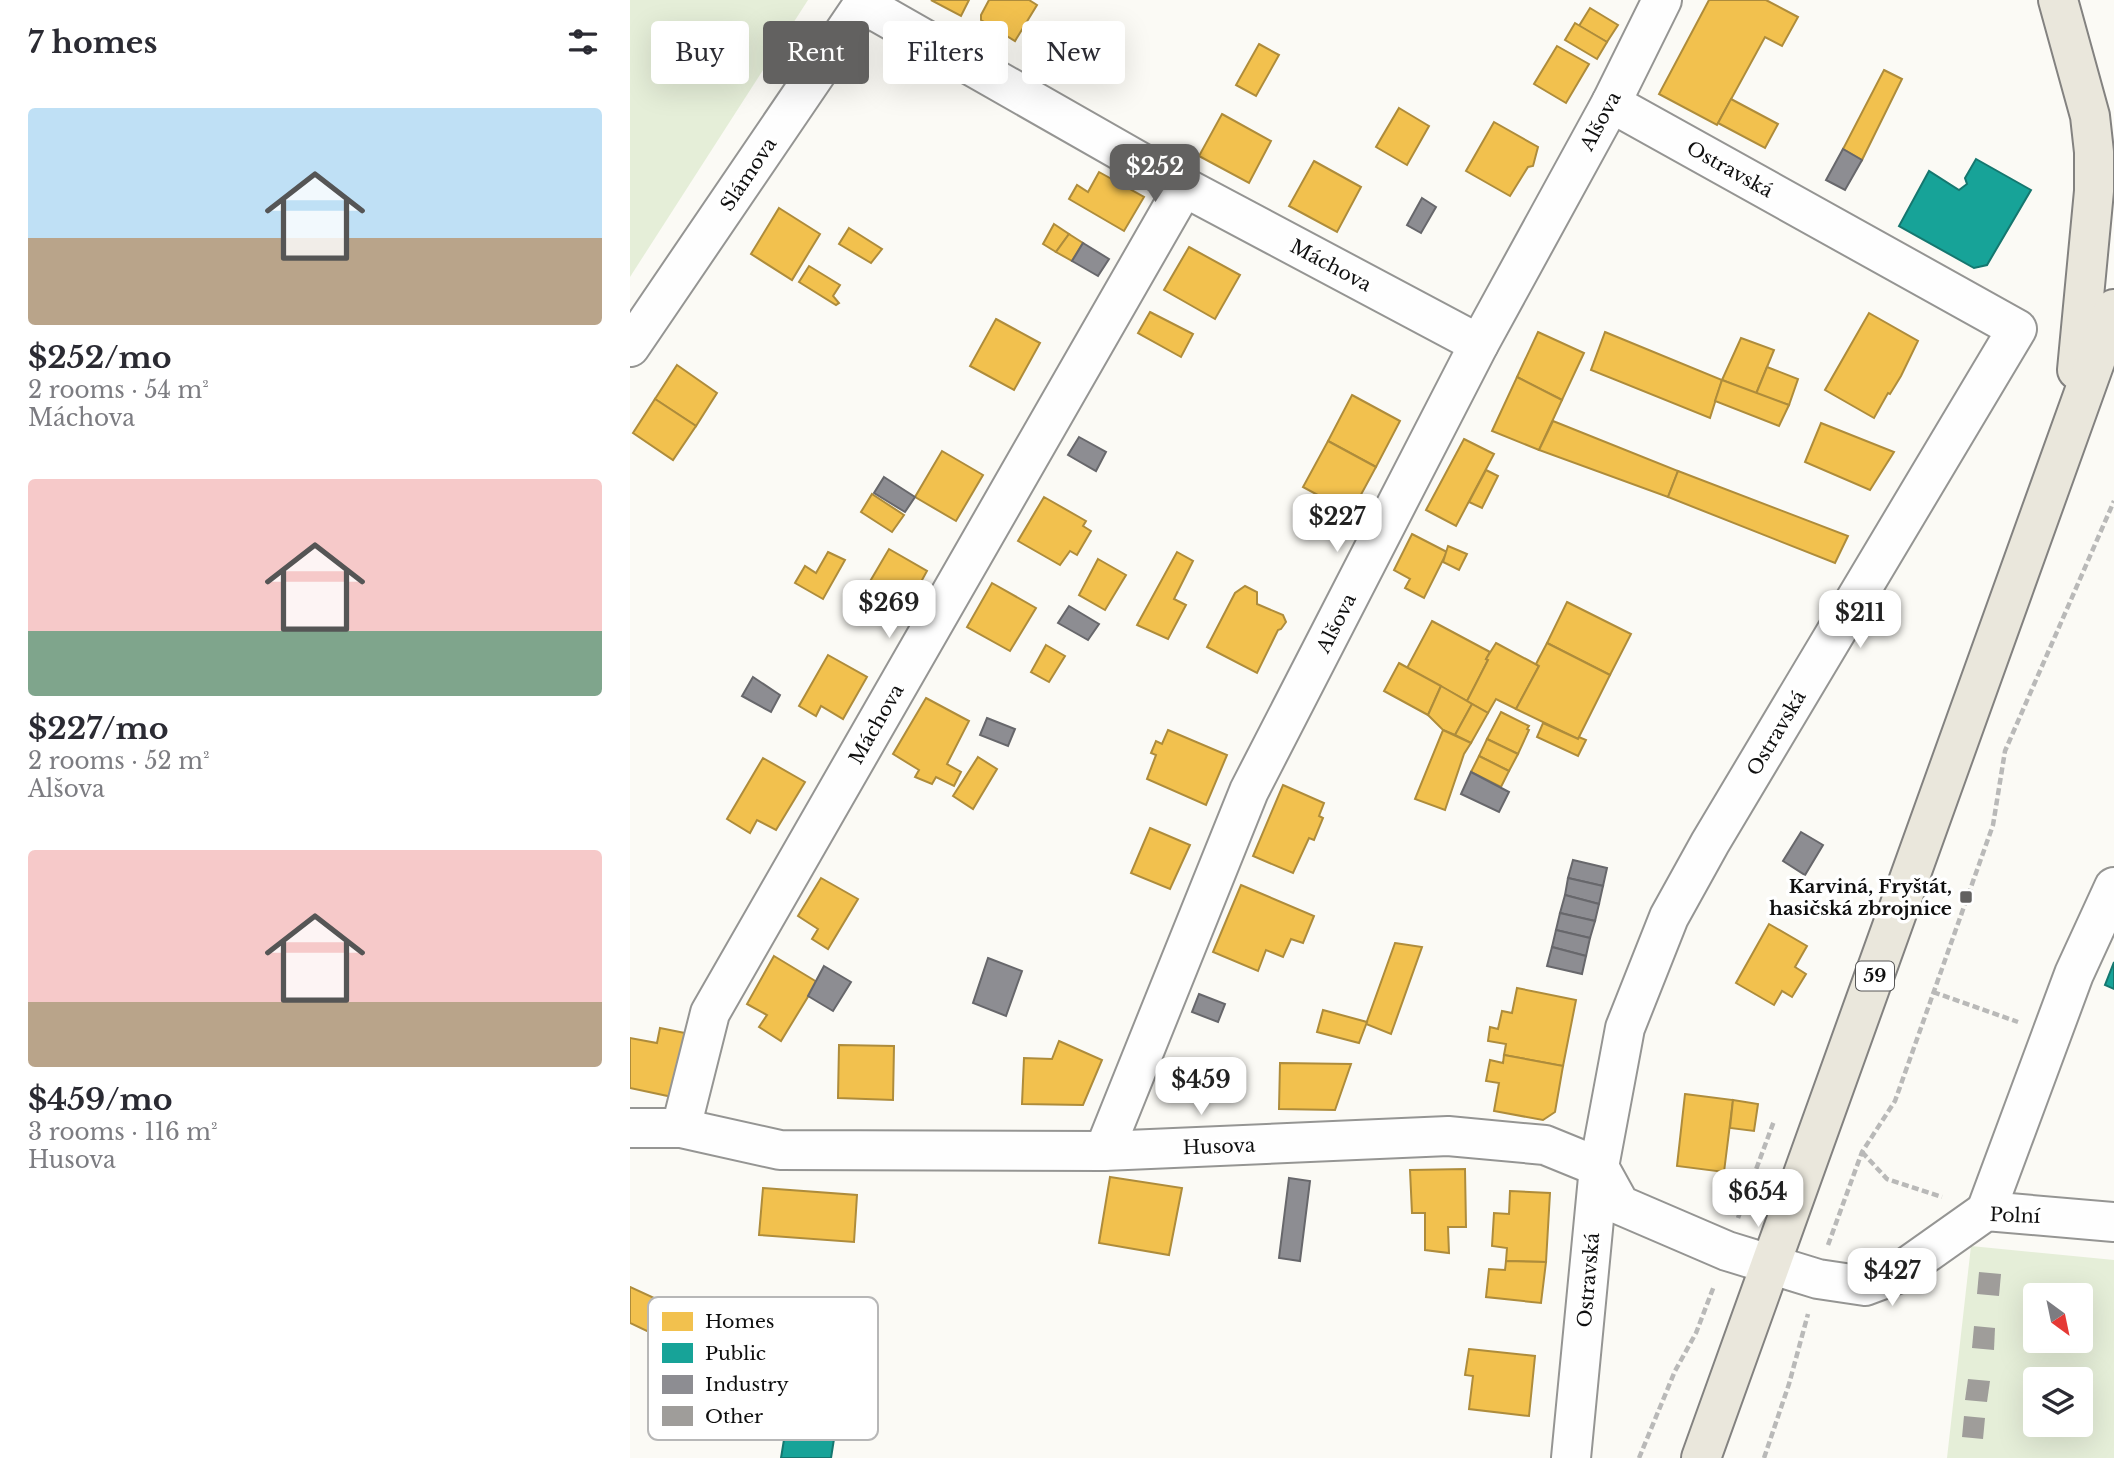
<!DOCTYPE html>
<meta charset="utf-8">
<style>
body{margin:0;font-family:"Libre Baskerville",serif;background:#f2f2f3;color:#2b2b33;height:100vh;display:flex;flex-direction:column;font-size:26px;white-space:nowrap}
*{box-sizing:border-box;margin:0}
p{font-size:23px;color:#7c7c81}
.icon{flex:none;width:38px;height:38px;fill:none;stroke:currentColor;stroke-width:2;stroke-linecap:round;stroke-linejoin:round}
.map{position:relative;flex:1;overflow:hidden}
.sheet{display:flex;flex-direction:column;background:#fff;width:630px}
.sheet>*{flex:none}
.banner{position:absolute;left:21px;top:21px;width:665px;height:63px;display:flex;gap:14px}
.needle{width:46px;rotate:147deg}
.buttons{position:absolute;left:1393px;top:1283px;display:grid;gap:14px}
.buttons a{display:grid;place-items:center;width:70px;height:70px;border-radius:7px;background:#fff;box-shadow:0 7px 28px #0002;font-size:35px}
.price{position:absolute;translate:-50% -60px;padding:0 16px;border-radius:14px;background:#fff;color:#222;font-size:23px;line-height:46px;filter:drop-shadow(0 2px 4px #0008)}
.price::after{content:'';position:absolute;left:50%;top:42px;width:21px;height:16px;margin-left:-10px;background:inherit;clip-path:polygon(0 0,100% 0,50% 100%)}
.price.selected{background:#626160;color:#fff}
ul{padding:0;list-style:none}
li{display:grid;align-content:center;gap:14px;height:371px;padding:0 28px}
li span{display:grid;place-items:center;height:217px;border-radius:7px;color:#555}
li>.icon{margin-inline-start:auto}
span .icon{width:126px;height:126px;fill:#fffc;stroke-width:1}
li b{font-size:30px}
h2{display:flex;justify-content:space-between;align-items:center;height:84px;padding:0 28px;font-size:30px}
.chip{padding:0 24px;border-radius:7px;background:#fff;box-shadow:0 7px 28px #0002;font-size:24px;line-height:63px}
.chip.selected{background:#626160;color:#fff}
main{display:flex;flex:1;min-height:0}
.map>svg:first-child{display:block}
.green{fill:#e5eed8;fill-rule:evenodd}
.homes{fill:#f2c14e;stroke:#ae8c3b;stroke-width:2}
.public{fill:#17a398;stroke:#15776f;stroke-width:2}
.industry{fill:#8d8d92;stroke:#67676b;stroke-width:2}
.building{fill:#9f9d9a}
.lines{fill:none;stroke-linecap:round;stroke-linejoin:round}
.minor-casing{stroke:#959593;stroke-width:42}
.major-casing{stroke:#838280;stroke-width:42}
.path{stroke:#b9b9b8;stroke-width:4.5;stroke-dasharray:7 3.5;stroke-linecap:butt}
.minor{stroke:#fefefe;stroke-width:38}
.major{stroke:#eae7dc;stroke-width:38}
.poi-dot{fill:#626160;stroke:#fff;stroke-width:2.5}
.labels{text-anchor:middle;stroke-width:7;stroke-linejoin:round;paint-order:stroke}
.shield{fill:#fff;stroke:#575757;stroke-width:2}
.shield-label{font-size:18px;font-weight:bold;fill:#0f0f0f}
.street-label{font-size:19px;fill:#0f0f0f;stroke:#fff}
.poi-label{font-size:19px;font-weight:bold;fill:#0f0f0f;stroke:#fff;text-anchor:end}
.key{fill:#fff;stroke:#b7b7b7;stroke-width:2}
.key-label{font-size:19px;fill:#0f0f0f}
</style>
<main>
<section class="sheet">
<h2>7 homes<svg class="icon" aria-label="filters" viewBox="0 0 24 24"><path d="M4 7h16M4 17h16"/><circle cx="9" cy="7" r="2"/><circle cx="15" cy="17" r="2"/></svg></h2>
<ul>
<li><span style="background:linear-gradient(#bfe0f5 60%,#b9a48a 0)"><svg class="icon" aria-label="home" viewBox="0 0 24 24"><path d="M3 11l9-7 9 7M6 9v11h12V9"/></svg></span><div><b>$252/mo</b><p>2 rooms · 54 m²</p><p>Máchova</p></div></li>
<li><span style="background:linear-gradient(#f6c9c9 70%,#7fa58c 0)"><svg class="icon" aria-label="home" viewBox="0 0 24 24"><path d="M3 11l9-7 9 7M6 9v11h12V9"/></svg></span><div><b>$227/mo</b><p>2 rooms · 52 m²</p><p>Alšova</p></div></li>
<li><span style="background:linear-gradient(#f6c9c9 70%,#b9a48a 0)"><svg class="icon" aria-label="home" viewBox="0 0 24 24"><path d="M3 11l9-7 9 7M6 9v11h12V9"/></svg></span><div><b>$459/mo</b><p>3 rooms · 116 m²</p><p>Husova</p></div></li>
</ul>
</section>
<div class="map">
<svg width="1484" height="1458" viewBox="0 0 1484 1458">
<rect width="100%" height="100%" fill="#fbfaf5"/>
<!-- green -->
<g class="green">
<polygon points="0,0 178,0 0,277"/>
<path d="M1341,1246L1484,1260V1458H1317ZM1405,1295H1451V1340H1405ZM1405,1379H1451V1424H1405Z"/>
</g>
<!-- homes -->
<g class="homes">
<polygon points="301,0 339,0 331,16"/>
<polygon points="359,0 399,0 407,5 385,41 351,20 351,15"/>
<polygon points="1079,0 1136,0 1168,17 1152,46 1135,37 1087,125 1029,94"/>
<polygon points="960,8 988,25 977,42 949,26"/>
<polygon points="945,23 977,42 967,59 935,40"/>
<polygon points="629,44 649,55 626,96 606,85"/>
<polygon points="927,46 959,64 936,103 904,84"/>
<polygon points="1254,70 1272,79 1232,160 1213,149"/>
<polygon points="1101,99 1148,124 1135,148 1088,123"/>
<polygon points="769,108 799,126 777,165 746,147"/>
<polygon points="592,114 641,141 619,183 569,156"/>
<polygon points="864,122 908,147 903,166 898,167 880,196 836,171"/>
<polygon points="684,161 731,187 707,232 659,206"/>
<polygon points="469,172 514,197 494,231 439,199 447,185 458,192"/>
<polygon points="149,208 190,234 162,280 121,254"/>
<polygon points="424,224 439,234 426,252 413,244"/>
<polygon points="219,228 252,249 241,263 209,244"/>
<polygon points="439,234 453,243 442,261 426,252"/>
<polygon points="559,247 610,275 585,319 534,290"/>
<polygon points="179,266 210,285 203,296 209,303 206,305 169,282"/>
<polygon points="520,312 563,334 551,357 508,333"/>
<polygon points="1239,313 1288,341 1271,376 1260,394 1258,393 1244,418 1195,390"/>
<polygon points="366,319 410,343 384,390 340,366"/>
<polygon points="908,332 954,353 932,400 887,377"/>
<polygon points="975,332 1092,380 1080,418 961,370"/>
<polygon points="1111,338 1144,350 1126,394 1092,380"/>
<polygon points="47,365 87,393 66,426 25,399"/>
<polygon points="1137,367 1168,379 1159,405 1126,394"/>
<polygon points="887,377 932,400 909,450 862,431"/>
<polygon points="1092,380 1159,405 1149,426 1085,401"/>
<polygon points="722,395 770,421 746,467 698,441"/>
<polygon points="25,399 66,426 43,460 3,433"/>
<polygon points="923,421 1048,471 1038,497 909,450"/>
<polygon points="1191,423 1264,452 1240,490 1175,462"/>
<polygon points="834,439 864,454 826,526 796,510"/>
<polygon points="698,441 746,467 721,513 673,487"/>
<polygon points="312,451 353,475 326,521 285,497"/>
<polygon points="856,470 868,476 852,508 839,502"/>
<polygon points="1048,471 1218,536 1205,563 1038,497"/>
<polygon points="242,494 274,515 262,532 231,512"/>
<polygon points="414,497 456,521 453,526 461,531 447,555 440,551 430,565 388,541"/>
<polygon points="782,534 817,552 794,598 775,588 780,579 764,570"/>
<polygon points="818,546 837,554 829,570 813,562"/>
<polygon points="259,549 297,571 274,613 235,590"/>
<polygon points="198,552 215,560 193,599 165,583 175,566 186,573"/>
<polygon points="547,552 563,561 544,599 556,605 538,639 507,625"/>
<polygon points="468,559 496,575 475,610 449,595"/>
<polygon points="362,583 406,608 380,651 337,627"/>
<polygon points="615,586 627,592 627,604 653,615 656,622 651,629 648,630 627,673 577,647 605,593"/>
<polygon points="937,602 1001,634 980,675 917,643"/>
<polygon points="802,621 860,652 856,659 858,660 837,701 777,668"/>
<polygon points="866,643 909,666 886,709 866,699 858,713 837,701 858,660 856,659"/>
<polygon points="917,643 980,675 948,739 886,709 909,666 906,664"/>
<polygon points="416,645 435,656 419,682 401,672"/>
<polygon points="198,655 237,677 213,719 191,706 186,716 169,706"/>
<polygon points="769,663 811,686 798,715 754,691"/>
<polygon points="811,686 842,704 825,735 813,730 798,715"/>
<polygon points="296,698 339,721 317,764 331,772 324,786 306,777 302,784 285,777 289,770 263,754"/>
<polygon points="842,704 858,713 841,743 825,735"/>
<polygon points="871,712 899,726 897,729 899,730 888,754 857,739"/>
<polygon points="913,723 948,739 949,737 956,740 948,756 907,737"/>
<polygon points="538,730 597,755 576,805 517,779 526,755 521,753 526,741 532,744"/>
<polygon points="813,730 841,743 834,754 815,810 785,799"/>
<polygon points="857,739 888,754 879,771 849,756"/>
<polygon points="849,756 879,771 871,787 841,772"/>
<polygon points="348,757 367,769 343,809 323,796"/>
<polygon points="133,758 175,782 146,830 127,820 120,833 97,819"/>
<polygon points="653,785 694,803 689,816 693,818 684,840 679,838 663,873 623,856"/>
<polygon points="520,828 560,845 540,889 501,873"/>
<polygon points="191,878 228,899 198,949 182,939 188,929 168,916"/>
<polygon points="611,885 684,916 673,943 661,939 653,957 636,950 628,971 583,952"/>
<polygon points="1139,924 1177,946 1165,967 1176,974 1162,997 1152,991 1144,1005 1106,983"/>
<polygon points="765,943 792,947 761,1034 736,1024"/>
<polygon points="144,956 187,982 151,1041 129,1027 137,1015 117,1004"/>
<polygon points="887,988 946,1000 933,1066 874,1055 876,1044 858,1041 860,1027 868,1029 872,1011 882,1013"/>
<polygon points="693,1010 737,1022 729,1043 687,1032"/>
<polygon points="30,1028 60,1034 47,1098 0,1088 0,1038 27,1043"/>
<polygon points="429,1041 472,1060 453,1105 392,1104 394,1058 422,1059"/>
<polygon points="209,1045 264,1046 263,1100 208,1098"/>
<polygon points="874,1055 933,1066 925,1112 913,1120 864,1111 869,1083 856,1081 860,1060 873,1063"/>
<polygon points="650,1063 721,1064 705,1110 649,1109"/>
<polygon points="1055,1094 1103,1100 1094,1172 1047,1166"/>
<polygon points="1103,1100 1128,1104 1124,1131 1100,1128"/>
<polygon points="835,1169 836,1227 818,1227 819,1253 795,1250 795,1213 782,1213 780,1170"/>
<polygon points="480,1177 552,1188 539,1255 469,1243"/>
<polygon points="133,1188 227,1195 224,1242 129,1235"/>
<polygon points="880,1191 920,1193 916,1262 876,1261 877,1248 862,1246 864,1213 879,1214"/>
<polygon points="876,1261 916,1262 911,1303 856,1297 859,1269 875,1270"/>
<polygon points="0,1287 35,1303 21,1333 0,1323"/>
<polygon points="839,1349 905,1356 899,1416 839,1409 843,1376 835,1375"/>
</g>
<!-- public -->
<g class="public">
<polygon points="1346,159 1401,190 1357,265 1344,268 1269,226 1299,171 1329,190 1337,184 1335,178"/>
<polygon points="1484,962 1484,989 1475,985"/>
<polygon points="158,1415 207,1420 201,1458 151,1458"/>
</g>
<!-- industry -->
<g class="industry">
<polygon points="1213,149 1232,160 1215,190 1196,180"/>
<polygon points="792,198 806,207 791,233 777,225"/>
<polygon points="453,243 479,259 468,276 442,261"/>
<polygon points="449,437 476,452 466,471 438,455"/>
<polygon points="254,477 285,497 275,512 244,493"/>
<polygon points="439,606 469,624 458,640 428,623"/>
<polygon points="123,677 150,695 141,712 112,696"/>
<polygon points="357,718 385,729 378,746 350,735"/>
<polygon points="841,772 879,792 869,812 831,794"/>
<polygon points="1171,832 1193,845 1175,875 1153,861"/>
<polygon points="943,860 977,868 973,886 938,878"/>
<polygon points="938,878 973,886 969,904 935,895"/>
<polygon points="935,895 969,904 965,921 930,913"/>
<polygon points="930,913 965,921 960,938 926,930"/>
<polygon points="926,930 960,938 956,956 922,947"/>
<polygon points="922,947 956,956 952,974 917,966"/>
<polygon points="358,958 392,971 376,1016 343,1003"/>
<polygon points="194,966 221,982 203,1011 178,996"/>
<polygon points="569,994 595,1004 588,1022 562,1012"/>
<polygon points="659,1178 680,1181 670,1261 649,1258"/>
</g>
<!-- building -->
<g class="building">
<polygon points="1349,1272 1371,1274 1369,1296 1347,1294"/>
<polygon points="1344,1326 1365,1328 1364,1350 1342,1348"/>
<polygon points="1338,1379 1360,1381 1357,1402 1335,1400"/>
<polygon points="1334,1416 1355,1418 1353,1439 1332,1437"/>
</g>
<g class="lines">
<defs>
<g id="minor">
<polyline points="233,4 554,187 849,344"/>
<polyline points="0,347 236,0"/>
<polyline points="0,1128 51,1128 150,1150 474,1151 818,1136 915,1145 969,1167 990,1205 1097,1251 1188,1279 1235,1286 1267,1274 1356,1211 1484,1222"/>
<polyline points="51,1128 80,1013 554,187"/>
<polyline points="474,1151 619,791 849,344 981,103 1032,0"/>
<polyline points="1356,1211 1444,974 1484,887"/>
<polyline points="941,1458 969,1167 995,1028 1039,917 1080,843 1387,329 981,103"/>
</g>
<g id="major">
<polyline points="1428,0 1460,116 1464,152 1464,191 1447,370"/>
<polyline points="1071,1458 1484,309"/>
</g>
</defs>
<!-- minor casing -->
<use href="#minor" class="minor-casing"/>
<!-- major casing -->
<use href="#major" class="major-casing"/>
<!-- path -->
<g class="path">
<polyline points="1303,992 1388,1022"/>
<polyline points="1232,1152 1257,1179 1312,1197"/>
<polyline points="1108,1218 1144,1121"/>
<polyline points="1198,1245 1232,1152 1265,1101 1363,825 1375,751 1484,501"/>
<polyline points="1009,1458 1045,1371 1066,1333 1084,1286"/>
<polyline points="1134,1458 1159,1384 1178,1314"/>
</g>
<!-- minor -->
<use href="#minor" class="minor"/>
<!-- major -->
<use href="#major" class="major"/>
</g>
<!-- markers -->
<rect class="poi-dot" x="1329" y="890" width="14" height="14" rx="3.5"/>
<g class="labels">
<!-- shield labels -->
<rect class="shield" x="1226" y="961.5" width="38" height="29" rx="5"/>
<g class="shield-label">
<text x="1245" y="982">59</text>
</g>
<!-- street labels -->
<g class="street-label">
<text transform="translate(970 121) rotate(-62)" y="7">Alšova</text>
<text transform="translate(1100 169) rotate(29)" y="7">Ostravská</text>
<text transform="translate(118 174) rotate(-56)" y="7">Slámova</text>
<text transform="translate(701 265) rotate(28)" y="7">Máchova</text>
<text transform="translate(706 623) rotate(-63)" y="7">Alšova</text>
<text transform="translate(246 724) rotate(-60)" y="7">Máchova</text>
<text transform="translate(1146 733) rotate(-59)" y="7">Ostravská</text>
<text transform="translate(589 1146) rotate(-2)" y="7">Husova</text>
<text transform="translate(1385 1215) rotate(2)" y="7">Polní</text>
<text transform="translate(958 1280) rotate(-85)" y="7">Ostravská</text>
</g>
<!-- poi labels -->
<g class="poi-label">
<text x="1322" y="893">Karviná, Fryštát,<tspan x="1322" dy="22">hasičská zbrojnice</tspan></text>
</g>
</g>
<!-- legend -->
<rect x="18" y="1297" width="230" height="143" rx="10" class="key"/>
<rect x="32" y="1312" width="31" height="19" fill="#f2c14e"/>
<rect x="32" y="1343" width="31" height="20" fill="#17a398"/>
<rect x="32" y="1375" width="31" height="19" fill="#8d8d92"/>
<rect x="32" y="1406" width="31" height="20" fill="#9f9d9a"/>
<g class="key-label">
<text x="75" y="1328">Homes</text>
<text x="75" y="1360">Public</text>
<text x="75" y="1391">Industry</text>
<text x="75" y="1423">Other</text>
</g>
</svg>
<div class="buttons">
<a><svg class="needle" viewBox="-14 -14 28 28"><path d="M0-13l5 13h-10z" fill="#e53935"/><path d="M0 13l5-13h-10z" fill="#7c7c81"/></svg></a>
<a><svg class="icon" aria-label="layers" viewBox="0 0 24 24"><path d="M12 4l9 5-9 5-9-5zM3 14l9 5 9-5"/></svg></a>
</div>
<b class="price selected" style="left:525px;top:204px">$252</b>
<b class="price" style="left:707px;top:554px">$227</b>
<b class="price" style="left:259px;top:640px">$269</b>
<b class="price" style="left:1230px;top:650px">$211</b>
<b class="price" style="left:571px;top:1117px">$459</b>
<b class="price" style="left:1128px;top:1229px">$654</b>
<b class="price" style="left:1262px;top:1308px">$427</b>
<div class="banner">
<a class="chip">Buy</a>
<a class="chip selected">Rent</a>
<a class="chip">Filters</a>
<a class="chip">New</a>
</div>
</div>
</main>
